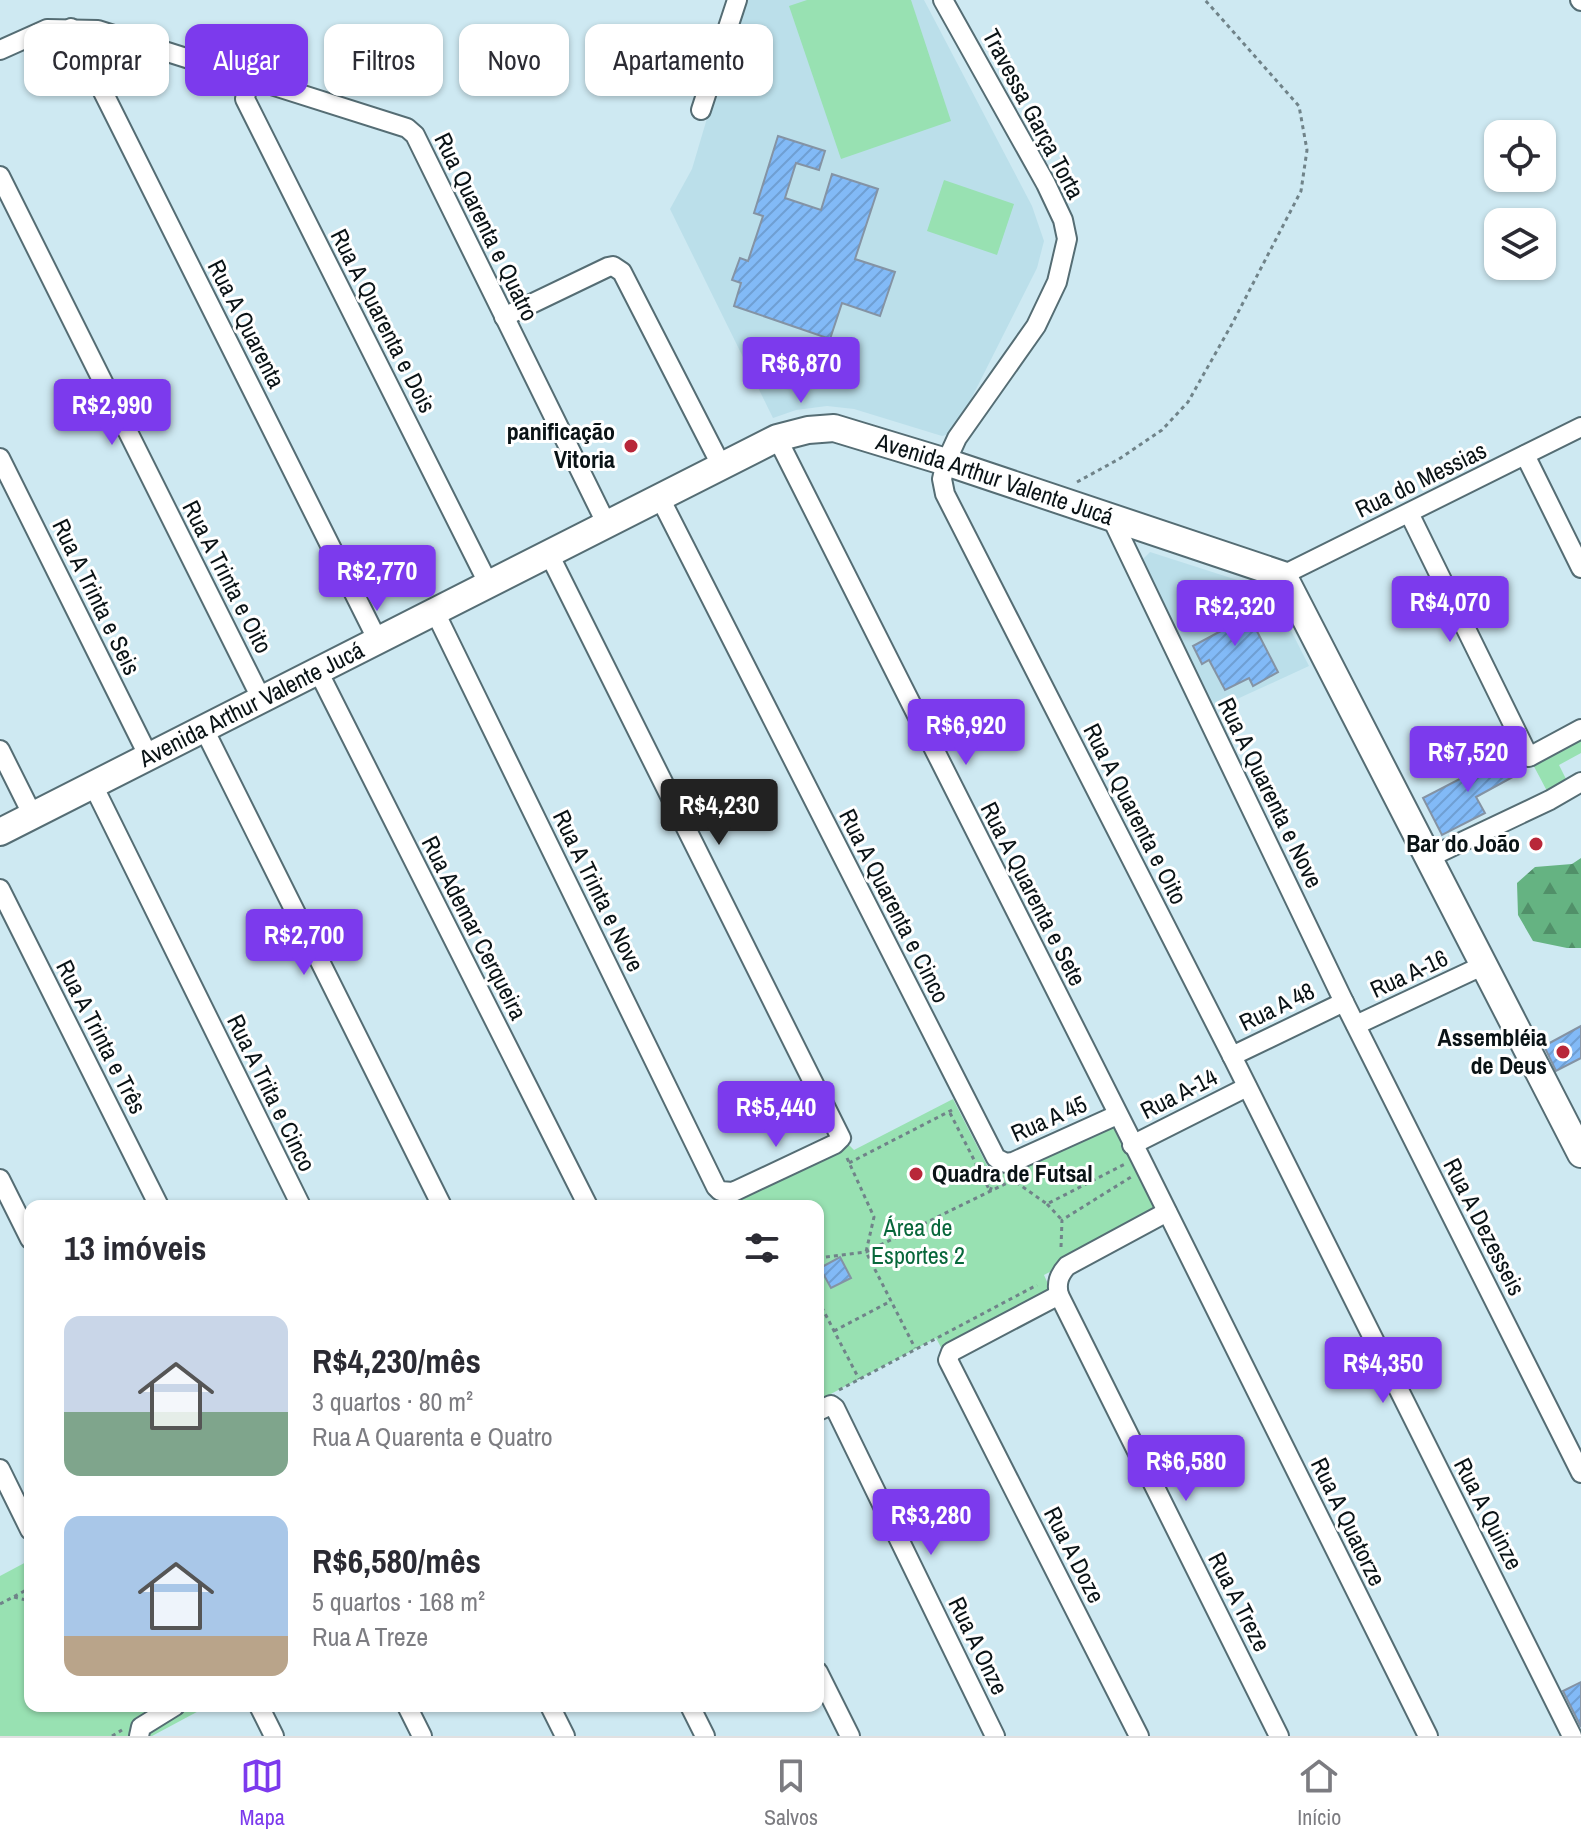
<!DOCTYPE html>
<html lang="pt">
<meta charset="utf-8">
<style>
body{margin:0;font-family:"Archivo Narrow",sans-serif;background:#f7f7f7;color:#2b2b33;height:100vh;display:flex;flex-direction:column;font-size:30px;white-space:nowrap}
*{box-sizing:border-box;margin:0}
p{font-size:26px;color:#7c7c81}
.icon{flex:none;width:44px;height:44px;fill:none;stroke:currentColor;stroke-width:2;stroke-linecap:round;stroke-linejoin:round}
.map{position:relative;flex:1;overflow:hidden}
.drawer{position:absolute;left:24px;top:1200px;width:800px;height:512px;display:flex;flex-direction:column;background:#fff;border-radius:16px;box-shadow:0 2px 6px #0004}
.drawer>*{flex:none}
.top-card{position:absolute;left:24px;top:24px;width:800px;height:72px;display:flex;gap:16px}
.buttons{position:absolute;left:1484px;top:120px;display:grid;gap:16px}
.buttons a{display:grid;place-items:center;width:72px;height:72px;border-radius:16px;background:#fff;box-shadow:0 2px 6px #0004;font-size:40px}
.price{position:absolute;translate:-50% -68px;padding:0 18px;border-radius:8px;background:#7c3aed;color:#fff;font-size:26px;line-height:52px;filter:drop-shadow(0 2px 4px #0008)}
.price::after{content:'';position:absolute;left:50%;top:48px;width:24px;height:18px;margin-left:-12px;background:inherit;clip-path:polygon(0 0,100% 0,50% 100%)}
.price.selected{background:#222;color:#fff}
ul{padding:0;list-style:none}
li{display:flex;align-items:center;gap:24px;height:200px;padding:0 40px}
li span{display:grid;place-items:center;flex:none;width:224px;height:160px;border-radius:16px;color:#555}
li>.icon{margin-inline-start:auto}
span .icon{width:96px;height:96px;fill:#fffc;stroke-width:1}
li b{font-size:34px}
h2{display:flex;justify-content:space-between;align-items:center;height:96px;padding:0 40px;font-size:34px}
.pill{padding:0 28px;border-radius:16px;background:#fff;box-shadow:0 2px 6px #0004;font-size:28px;line-height:72px}
.pill.selected{background:#7c3aed;color:#fff}
.tab-bar{display:flex;justify-content:space-around;align-items:center;height:112px;border-top:2px solid #e1e1e2;background:#fff;font-size:22px;color:#7c7c81}
.tab-bar a{display:grid;justify-items:center;gap:4px}
.tab-bar .selected{color:#7c3aed}
.map>svg:first-child{display:block}
.built{fill:#bbdfea}
.green{fill:#98e1b2}
.forest{fill:url(#forest-firs)}
.building{fill:url(#building-hatch);stroke:#8493a4;stroke-width:2}
.lines{fill:none;stroke-linecap:round;stroke-linejoin:round}
.street-casing{stroke:#556d74;stroke-width:22}
.secondary-casing{stroke:#556d74;stroke-width:30}
.path{stroke:#708389;stroke-width:3;stroke-dasharray:4 4;stroke-linecap:butt}
.street{stroke:#fff;stroke-width:18}
.secondary{stroke:#fff;stroke-width:26}
.poi-dot{fill:#b82739;stroke:#fff;stroke-width:3}
.labels{text-anchor:middle;stroke-width:6;stroke-linejoin:round;paint-order:stroke}
.street-label{font-size:24px;fill:#0a1316;stroke:#fff}
.poi-label{font-size:24px;font-weight:bold;fill:#0a1316;stroke:#fff;text-anchor:end}
.park-label{font-size:24px;fill:#07673a;stroke:#fff}
</style>
<div class="map">
<svg width="1581" height="1736" viewBox="0 0 1581 1736">
<defs>
<pattern id="forest-firs" width="22" height="20" patternUnits="userSpaceOnUse" patternTransform="scale(2)"><rect width="22" height="20" fill="#65b382"/><path d="M5 1l3.5 6h-7zM16 11l3.5 6h-7z" fill="#519069"/></pattern>
<pattern id="building-hatch" width="6" height="6" patternUnits="userSpaceOnUse" patternTransform="scale(2)"><rect width="6" height="6" fill="#82baf7"/><path d="M-1 1l2-2M0 6l6-6M5 7l2-2" fill="none" stroke="#6f9fd3"/></pattern>
</defs>
<rect width="100%" height="100%" fill="#cee9f2"/>
<!-- built -->
<g class="built">
<polygon points="742,0 924,0 1032,206 1044,241 1037,268 954,433 942,436 854,409 827,406 796,410 773,418 670,209 692,169"/>
<polygon points="1150,552 1262,588 1275,599 1309,666 1213,710 1143,559"/>
</g>
<!-- green -->
<g class="green">
<polygon points="807,0 911,0 951,121 841,159 789,6"/>
<polygon points="944,180 1014,204 997,255 927,231"/>
<polygon points="1581,730 1581,753 1559,765 1567,781 1547,791 1529,757"/>
<polygon points="953,1099 992,1175 1111,1112 1163,1212 1044,1275 1052,1293 943,1351 936,1338 827,1396 828,1408 818,1413 818,1206 726,1206 725,1204 846,1142 854,1150"/>
<polygon points="30,1560 30,1706 208,1706 152,1736 0,1736 0,1576"/>
</g>
<!-- forest -->
<polygon class="forest" points="1581,858 1581,948 1567,948 1533,941 1518,915 1517,883 1535,867 1572,864"/>
<!-- building -->
<g class="building">
<polygon points="778,136 825,151 819,170 796,163 785,198 821,210 832,174 878,189 855,259 895,272 880,316 842,303 830,339 734,306 741,283 732,280 740,258 748,261 763,216 754,213"/>
<polygon points="1229,594 1240,616 1247,612 1278,672 1253,686 1249,678 1225,690 1209,660 1202,664 1193,646 1221,631 1208,606"/>
<polygon points="1510,753 1520,773 1476,797 1485,813 1442,835 1423,798"/>
<polygon points="1581,1026 1581,1058 1556,1071 1544,1046"/>
<polygon points="840,1257 851,1278 831,1288 820,1268"/>
<polygon points="1581,1682 1581,1727 1563,1691"/>
</g>
<g class="lines">
<defs>
<g id="street">
<polyline points="943,0 1046,184 1063,220 1067,239 1057,282 1036,326 957,438 946,462 942,479 945,494 1232,1056 1572,1736"/>
<polyline points="1580,0 1581,1"/>
<polyline points="71,28 378,641"/>
<polyline points="0,50 47,29 98,30 407,128 415,135 607,525"/>
<polyline points="249,76 245,99 489,585"/>
<polyline points="701,110 737,0"/>
<polyline points="0,176 262,700"/>
<polyline points="504,317 608,267 613,266 622,272 722,467"/>
<polyline points="777,438 1140,1157 1428,1736"/>
<polyline points="1525,455 1581,568"/>
<polyline points="0,458 149,757"/>
<polyline points="660,498 996,1158 1006,1163 1013,1162 1117,1115"/>
<polyline points="1409,513 1529,757 1581,729"/>
<polyline points="1112,519 1344,1002 1581,1473"/>
<polyline points="1283,575 1581,427"/>
<polyline points="435,612 716,1187 720,1191 733,1192 835,1144 841,1138 549,554"/>
<polyline points="318,671 588,1206"/>
<polyline points="204,729 442,1206"/>
<polyline points="0,750 33,816"/>
<polyline points="93,785 301,1206"/>
<polyline points="1428,858 1550,800 1581,782"/>
<polyline points="0,889 159,1206"/>
<polyline points="1356,1025 1482,966"/>
<polyline points="1232,1056 1344,1002"/>
<polyline points="1132,1145 1247,1087"/>
<polyline points="0,1179 30,1239"/>
<path d="M1167,1212L1067,1266C1059,1275 1056,1283 1059,1295L1279,1736"/>
<polyline points="1059,1295 951,1352 948,1360 1139,1736"/>
<polyline points="818,1411 831,1405 835,1408 995,1736"/>
<polyline points="0,1469 30,1530"/>
<polyline points="818,1672 850,1736"/>
<polyline points="259,1706 274,1736"/>
<polyline points="407,1706 422,1736"/>
<polyline points="550,1706 565,1736"/>
<polyline points="690,1706 705,1736"/>
<polyline points="139,1736 141,1727 175,1706"/>
</g>
<g id="secondary">
<path id="s1" d="M0,832L777,438L808,430L834,428L946,462L1283,575L1581,1154"/>
</g>
</defs>
<!-- street casing -->
<use href="#street" class="street-casing"/>
<!-- secondary casing -->
<use href="#secondary" class="secondary-casing"/>
<!-- path -->
<g class="path">
<polyline points="1077,482 1119,459 1162,430 1188,402 1232,324 1301,191 1307,150 1299,106 1205,0"/>
<polyline points="950,1113 990,1191"/>
<polyline points="847,1158 874,1217 866,1252 915,1348"/>
<polyline points="849,1163 952,1110"/>
<polyline points="990,1191 996,1176"/>
<polyline points="1047,1204 1062,1220"/>
<polyline points="1061,1247 1062,1220 1131,1177"/>
<polyline points="818,1258 866,1252 1013,1180 1047,1204 1125,1164"/>
<polyline points="818,1300 859,1379"/>
<polyline points="834,1331 891,1301"/>
<polyline points="839,1390 1037,1285"/>
<polyline points="14,1597 30,1601"/>
<polyline points="0,1604 30,1588"/>
<polyline points="112,1736 122,1730"/>
</g>
<!-- street -->
<use href="#street" class="street"/>
<!-- secondary -->
<use href="#secondary" class="secondary"/>
</g>
<!-- markers -->
<g class="poi-dot">
<circle cx="631" cy="446" r="8"/>
<circle cx="1536" cy="844" r="8"/>
<circle cx="1563" cy="1052" r="8"/>
<circle cx="916" cy="1174" r="8"/>
</g>
<g class="labels">
<!-- street labels -->
<g class="street-label">
<text transform="translate(1033 114) rotate(62)" y="8">Travessa Garça Torta</text>
<text transform="translate(486 227) rotate(64)" y="8">Rua Quarenta e Quatro</text>
<text transform="translate(383 321) rotate(63)" y="8">Rua A Quarenta e Dois</text>
<text transform="translate(246 324) rotate(63)" y="8">Rua A Quarenta</text>
<text dy="8" stroke="none"><textPath href="#s1" startOffset="1098">Avenida Arthur Valente Jucá</textPath></text>
<text transform="translate(1421 480) rotate(-26)" y="8">Rua do Messias</text>
<text transform="translate(227 577) rotate(63)" y="8">Rua A Trinta e Oito</text>
<text transform="translate(96 597) rotate(64)" y="8">Rua A Trinta e Seis</text>
<text dy="8" stroke="none"><textPath href="#s1" startOffset="282">Avenida Arthur Valente Jucá</textPath></text>
<text transform="translate(1270 793) rotate(64)" y="8">Rua A Quarenta e Nove</text>
<text transform="translate(1135 814) rotate(63)" y="8">Rua A Quarenta e Oito</text>
<text transform="translate(598 891) rotate(64)" y="8">Rua A Trinta e Nove</text>
<text transform="translate(1033 894) rotate(63)" y="8">Rua A Quarenta e Sete</text>
<text transform="translate(894 906) rotate(63)" y="8">Rua A Quarenta e Cinco</text>
<text transform="translate(474 928) rotate(63)" y="8">Rua Ademar Cerqueira</text>
<text transform="translate(1409 974) rotate(-25)" y="8">Rua A-16</text>
<text transform="translate(1277 1007) rotate(-26)" y="8">Rua A 48</text>
<text transform="translate(101 1037) rotate(63)" y="8">Rua A Trinta e Três</text>
<text transform="translate(271 1093) rotate(64)" y="8">Rua A Trita e Cinco</text>
<text transform="translate(1179 1094) rotate(-27)" y="8">Rua A-14</text>
<text transform="translate(1049 1119) rotate(-24)" y="8">Rua A 45</text>
<text transform="translate(1484 1227) rotate(63)" y="8">Rua A Dezesseis</text>
<text transform="translate(1488 1514) rotate(63)" y="8">Rua A Quinze</text>
<text transform="translate(1348 1522) rotate(64)" y="8">Rua A Quatorze</text>
<text transform="translate(1074 1555) rotate(63)" y="8">Rua A Doze</text>
<text transform="translate(1239 1602) rotate(63)" y="8">Rua A Treze</text>
<text transform="translate(978 1646) rotate(64)" y="8">Rua A Onze</text>
</g>
<!-- poi labels -->
<g class="poi-label">
<text x="615" y="440">panificação<tspan x="615" dy="28">Vitoria</tspan></text>
<text x="1520" y="852">Bar do João</text>
<text x="1547" y="1046">Assembléia<tspan x="1547" dy="28">de Deus</tspan></text>
<text x="932" y="1182" text-anchor="start">Quadra de Futsal</text>
</g>
<!-- park labels -->
<g class="park-label">
<text x="918" y="1236">Área de<tspan x="918" dy="28">Esportes 2</tspan></text>
</g>
</g>
</svg>
<div class="buttons">
<a><svg class="icon" aria-label="locate" viewBox="0 0 24 24"><circle cx="12" cy="12" r="6"/><path d="M12 2v4M12 18v4M2 12h4M18 12h4"/></svg></a>
<a><svg class="icon" aria-label="layers" viewBox="0 0 24 24"><path d="M12 4l9 5-9 5-9-5zM3 14l9 5 9-5"/></svg></a>
</div>
<b class="price" style="left:801px;top:405px">R$6,870</b>
<b class="price" style="left:112px;top:447px">R$2,990</b>
<b class="price" style="left:377px;top:613px">R$2,770</b>
<b class="price" style="left:1450px;top:644px">R$4,070</b>
<b class="price" style="left:1235px;top:648px">R$2,320</b>
<b class="price" style="left:966px;top:767px">R$6,920</b>
<b class="price" style="left:1468px;top:794px">R$7,520</b>
<b class="price selected" style="left:719px;top:847px">R$4,230</b>
<b class="price" style="left:304px;top:977px">R$2,700</b>
<b class="price" style="left:776px;top:1149px">R$5,440</b>
<b class="price" style="left:1383px;top:1405px">R$4,350</b>
<b class="price" style="left:1186px;top:1503px">R$6,580</b>
<b class="price" style="left:931px;top:1557px">R$3,280</b>
<div class="top-card">
<a class="pill">Comprar</a>
<a class="pill selected">Alugar</a>
<a class="pill">Filtros</a>
<a class="pill">Novo</a>
<a class="pill">Apartamento</a>
</div>
<section class="drawer">
<h2>13 imóveis<svg class="icon" aria-label="filters" viewBox="0 0 24 24"><path d="M4 7h16M4 17h16"/><circle cx="9" cy="7" r="2"/><circle cx="15" cy="17" r="2"/></svg></h2>
<ul>
<li><span style="background:linear-gradient(#c9d6e8 60%,#7fa58c 0)"><svg class="icon" aria-label="home" viewBox="0 0 24 24"><path d="M3 11l9-7 9 7M6 9v11h12V9"/></svg></span><div><b>R$4,230/mês</b><p>3 quartos · 80 m²</p><p>Rua A Quarenta e Quatro</p></div></li>
<li><span style="background:linear-gradient(#a9c7e8 75%,#b9a48a 0)"><svg class="icon" aria-label="home" viewBox="0 0 24 24"><path d="M3 11l9-7 9 7M6 9v11h12V9"/></svg></span><div><b>R$6,580/mês</b><p>5 quartos · 168 m²</p><p>Rua A Treze</p></div></li>
</ul>
</section>
</div>
<nav class="tab-bar">
<a class="selected"><svg class="icon" aria-label="map" viewBox="0 0 24 24"><path d="M3 6l6-2 6 2 6-2v14l-6 2-6-2-6 2zM9 4v14M15 6v14"/></svg>Mapa</a>
<a><svg class="icon" aria-label="saved" viewBox="0 0 24 24"><path d="M7 4h10v16l-5-4-5 4z"/></svg>Salvos</a>
<a><svg class="icon" aria-label="home" viewBox="0 0 24 24"><path d="M3 11l9-7 9 7M6 9v11h12V9"/></svg>Início</a>
</nav>
